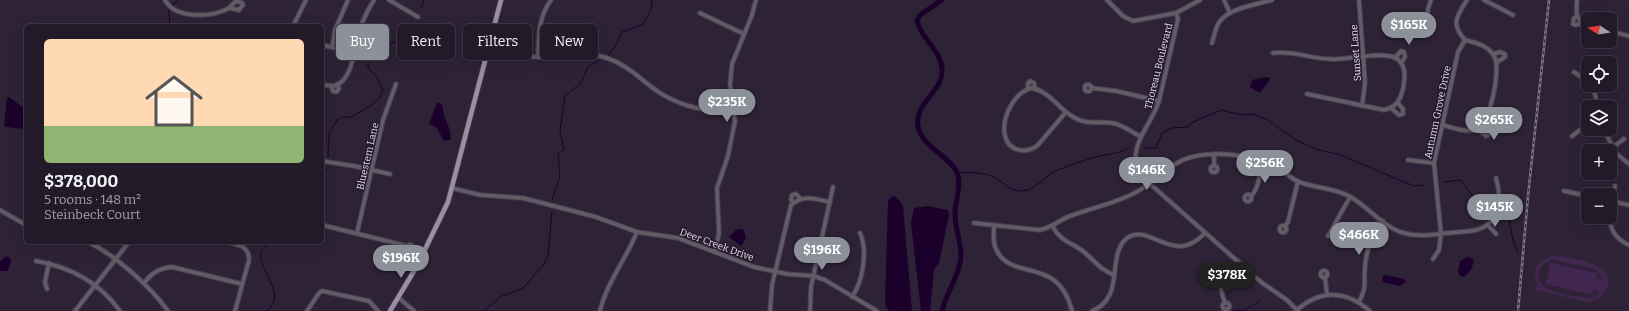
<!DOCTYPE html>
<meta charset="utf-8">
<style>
body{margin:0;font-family:Bitter,serif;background:#2e2735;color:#f1f3f6;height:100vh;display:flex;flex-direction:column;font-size:15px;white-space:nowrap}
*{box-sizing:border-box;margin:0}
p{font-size:13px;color:#a2a1a8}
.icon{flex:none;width:22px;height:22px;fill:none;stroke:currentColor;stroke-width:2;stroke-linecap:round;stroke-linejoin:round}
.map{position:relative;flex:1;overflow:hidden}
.details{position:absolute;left:24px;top:24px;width:300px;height:220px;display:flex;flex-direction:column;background:#221a29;border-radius:6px;box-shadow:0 4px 16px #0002,0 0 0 1px #3f3846}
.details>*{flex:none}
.hud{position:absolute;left:336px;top:24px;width:380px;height:36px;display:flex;gap:8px}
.needle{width:26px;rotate:282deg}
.buttons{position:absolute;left:1581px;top:12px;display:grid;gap:8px}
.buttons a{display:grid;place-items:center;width:36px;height:36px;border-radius:6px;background:#221a29;box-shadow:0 4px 16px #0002,0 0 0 1px #3f3846;font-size:20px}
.price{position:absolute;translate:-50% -34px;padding:0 9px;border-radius:14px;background:#8c9099;color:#fff;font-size:13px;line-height:26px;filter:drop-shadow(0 1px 2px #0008)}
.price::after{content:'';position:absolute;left:50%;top:24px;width:12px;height:9px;margin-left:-6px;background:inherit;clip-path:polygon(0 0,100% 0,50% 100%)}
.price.on{background:#222;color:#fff}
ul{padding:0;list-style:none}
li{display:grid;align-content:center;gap:8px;height:212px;padding:0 20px}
li span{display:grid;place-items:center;height:124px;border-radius:6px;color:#555}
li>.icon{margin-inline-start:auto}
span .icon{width:72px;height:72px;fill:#fffc;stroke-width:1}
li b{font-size:17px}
.chip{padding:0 14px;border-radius:6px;background:#221a29;box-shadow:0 4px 16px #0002,0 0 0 1px #3f3846;font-size:14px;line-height:36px}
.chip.on{background:#8c9099;color:#fff}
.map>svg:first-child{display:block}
.green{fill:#412750;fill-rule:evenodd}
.water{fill:#1c002c}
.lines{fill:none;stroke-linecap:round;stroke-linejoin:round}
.stream{stroke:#1c002c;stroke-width:1}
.river{stroke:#1c002c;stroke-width:5}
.minor-casing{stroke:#4b3f53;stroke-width:5.5}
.major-casing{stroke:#4b3f53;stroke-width:6}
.minor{stroke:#625c66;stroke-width:3.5}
.major{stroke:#9b8ea4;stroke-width:4.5}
.rail-casing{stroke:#807688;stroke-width:2.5}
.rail{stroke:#25182c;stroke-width:1;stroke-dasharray:3;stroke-linecap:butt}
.labels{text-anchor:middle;stroke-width:3;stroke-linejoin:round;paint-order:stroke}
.street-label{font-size:10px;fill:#e2dae8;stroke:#25182c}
</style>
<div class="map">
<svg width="1629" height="311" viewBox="0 0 1629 311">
<rect width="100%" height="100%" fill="#2e2237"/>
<!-- green -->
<g class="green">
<path d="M1551,256C1561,255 1595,262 1602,269C1616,281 1605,301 1588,302L1534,290L1537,284L1535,275L1536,267L1541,261ZM1553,260L1596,269L1603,279L1596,278L1594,290L1600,292C1597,295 1594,298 1590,298C1582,298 1550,292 1544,287C1533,278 1540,261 1553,260Z"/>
<polygon points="1550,263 1597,273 1592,295 1546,284"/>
</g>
<!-- water -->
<g class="water">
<polygon points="1266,77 1270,78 1270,80 1260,93 1250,87 1252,80"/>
<polygon points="9,97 25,109 26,129 6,127 4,125 7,98"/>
<path d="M437,103H440L443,106C442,117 451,125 451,140L444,141L437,128L429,124Z"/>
<polygon points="894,196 900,201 903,206 912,311 890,311 886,308 885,302 888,202 890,198"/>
<polygon points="927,206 948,210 949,215 939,263 934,270 930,311 921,311 911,223 914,208"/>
<polygon points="741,229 744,230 746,238 741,246 729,237 736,230"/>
<polygon points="6,256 10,258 11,263 7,271 0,271 0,262"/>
<polygon points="1467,257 1472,258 1474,261 1471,270 1464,277 1460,276 1458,271 1460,261"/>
<polygon points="1386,275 1404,279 1406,282 1399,286 1383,282 1382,277"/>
</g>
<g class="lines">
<!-- stream -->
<g class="stream">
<polyline points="172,5 178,0"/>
<polyline points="421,8 424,0"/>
<polyline points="169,9 170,26"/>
<polyline points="608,55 615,47 622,32 643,24 651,10 652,0"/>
<polyline points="1144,148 1156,148 1162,133 1172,128 1188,127 1191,123 1221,110 1242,115 1253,114 1266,119 1296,140 1318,150 1338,154 1414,186 1423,185"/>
<polyline points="328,156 329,134 337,120 343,117 351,117 372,105 379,99 383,90 377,77 368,68 368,56 379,47 395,42 413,21"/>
<path d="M957,173C968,172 980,172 991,176C1002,180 1010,192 1023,191C1037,190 1047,173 1060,169C1071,165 1083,161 1095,157C1107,154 1120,154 1130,147"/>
<polyline points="322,175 329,168"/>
<polyline points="1444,182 1460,180 1475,199 1482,202"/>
<polyline points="552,200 560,177 558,154 564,150 560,131 565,96 581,83 588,67 599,60"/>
<polyline points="1509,219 1513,241 1518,252"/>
<path d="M266,311C295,292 241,261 269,242"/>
<polyline points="484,311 502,296 523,288 544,264 548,255 552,212"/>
<polyline points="1233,311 1245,310 1260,301"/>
</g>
<!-- river -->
<path class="river" d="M942,0L920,15L917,21C921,39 941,50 942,69C944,91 914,103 918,126C921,145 945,154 955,169C963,179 956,199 955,211C954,226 961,241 961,256C960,275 946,293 942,311"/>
<defs>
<g id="minor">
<path d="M165,0C175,19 209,17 225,10C231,8 232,3 237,1L242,3L243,5L239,10L230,8"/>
<polyline points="389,0 418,17"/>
<polyline points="1107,0 1123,16 1133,21 1176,13 1200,0"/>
<polyline points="1224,0 1230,13"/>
<polyline points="1359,0 1365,83 1362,106"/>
<polyline points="1484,0 1513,15"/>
<path d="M1577,0C1576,12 1575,21 1588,25"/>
<polyline points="700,13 744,34"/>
<path d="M1176,13L1178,19L1159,101C1150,130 1118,152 1149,183L1261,282L1287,300L1298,311"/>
<polyline points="1577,16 1574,18 1573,24 1576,25 1583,23"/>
<polyline points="1427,20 1428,9 1431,0"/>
<polyline points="293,26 306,0"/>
<polyline points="1610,31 1629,36"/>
<path d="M1212,43C1214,37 1215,30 1218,24C1227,8 1255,5 1272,0"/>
<polyline points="322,45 354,52"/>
<polyline points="332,47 335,30 348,0"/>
<path d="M488,47C504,51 520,56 536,57C560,57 584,51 607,58C628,65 642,81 660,93C681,106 709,114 733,109"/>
<path d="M1273,53C1295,50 1316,61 1337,59C1352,59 1383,51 1396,58C1407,65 1405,78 1403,89C1400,101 1396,107 1384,110L1307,94"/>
<polyline points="1493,54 1500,52 1505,54 1505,57 1497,62"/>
<path d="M538,57C539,35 538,18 551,0"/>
<polyline points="1395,58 1401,51 1404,52 1405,57 1401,63"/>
<polyline points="1574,72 1588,82"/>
<circle cx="1088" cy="88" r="3.5"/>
<path d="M322,85L335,86C354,78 353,50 358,34C362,22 367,11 374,0"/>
<polyline points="1591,85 1595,94 1598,107"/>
<polyline points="331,86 333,91 336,92 339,89 337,84"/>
<polyline points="1092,88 1116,91 1159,101"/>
<polyline points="1028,89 1028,83 1030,81 1034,83 1035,89"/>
<polyline points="1391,108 1399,115 1403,114 1403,109 1398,103"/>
<path d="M1066,112L1038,145C1027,154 1009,152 1005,136C1001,118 1014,92 1032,88C1051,92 1059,110 1075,118C1088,125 1098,121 1112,123C1122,124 1131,132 1140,136"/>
<path d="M1442,125C1452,127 1465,133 1475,130C1490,125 1502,68 1494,56C1488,45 1476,43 1465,40"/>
<polyline points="1477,128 1486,136 1488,135 1489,130 1483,124"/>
<polyline points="1603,129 1617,154 1629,164"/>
<polyline points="1572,136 1588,124"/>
<polyline points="1613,147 1624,139"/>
<polyline points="1214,154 1214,166"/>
<polyline points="1408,160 1434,163"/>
<polyline points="322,161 354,166 390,174"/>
<circle cx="1214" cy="169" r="3.5"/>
<polyline points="452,188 480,195 523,198 596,217 637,232 678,238 754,267 787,274 814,276 825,280 877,311"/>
<polyline points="1564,191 1588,196"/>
<circle cx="1248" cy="198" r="3.5"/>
<path d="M1251,196C1259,189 1260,172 1262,162"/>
<polyline points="1611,201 1629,205"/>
<polyline points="793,203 791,199 792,195 796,194 800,198"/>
<polyline points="0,210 26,225"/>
<polyline points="1610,210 1615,186"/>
<path d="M1609,217C1611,231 1616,239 1629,245"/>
<path d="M974,223L1040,230C1054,227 1060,219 1073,215C1094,207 1118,203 1138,191C1169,173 1172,155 1215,154C1237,153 1259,159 1279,169C1286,173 1292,179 1299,182C1315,188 1334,188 1349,196C1368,206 1382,227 1404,233C1417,237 1432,235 1446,233C1456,232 1466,232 1476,230C1500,224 1502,197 1496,178"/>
<polyline points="322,225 407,246"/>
<path d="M994,225C994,233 992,241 996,249C1011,283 1058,254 1072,311"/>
<polyline points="1488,225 1496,234"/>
<circle cx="1283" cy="229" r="3.5"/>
<polyline points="1285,226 1288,222 1298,181"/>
<path d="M1053,227C1060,241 1073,243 1084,252C1097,263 1098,268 1114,275"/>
<polyline points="357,233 383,120 396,84"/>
<polyline points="1328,236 1350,197"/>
<path d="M88,242C115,255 151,287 168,311"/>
<path d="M227,242C239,245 249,246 249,260L235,311"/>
<circle cx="410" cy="248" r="3.5"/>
<polyline points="413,250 423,254"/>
<polyline points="715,251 719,233 717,188 728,156 735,121 730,84 732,64 752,15 756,0"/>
<path d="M1433,259L1439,250L1441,234L1434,163L1458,52L1465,40C1450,24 1457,16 1467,0"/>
<path d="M36,261C71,267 99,282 120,311"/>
<circle cx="1324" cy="274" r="3.5"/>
<polyline points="1325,277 1327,295"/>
<path d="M144,283C152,273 159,268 172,267L242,284"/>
<polyline points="47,289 45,282 49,263"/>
<path d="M852,297C863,281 868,251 860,233"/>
<polyline points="399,298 414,311"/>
<path d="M1359,302C1368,284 1363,284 1365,267C1366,249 1372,235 1383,221"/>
<circle cx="1226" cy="306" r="3.5"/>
<path d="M1225,303C1217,281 1222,278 1238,261"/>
<polyline points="75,311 129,242"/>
<polyline points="307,311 319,293 322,291 369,301 378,311"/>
<path d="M600,311C607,282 626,259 637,232"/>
<path d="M770,311L772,285L791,205C803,194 815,199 830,202"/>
<polyline points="810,311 811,287 833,187"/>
<path d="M1092,311C1126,297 1106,257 1126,239C1148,220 1173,268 1205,233"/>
<path d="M1296,311C1320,289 1346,290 1370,311"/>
</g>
<polyline id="major" points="390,311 417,266 448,202 501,0"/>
</defs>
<!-- minor casing -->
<use href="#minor" class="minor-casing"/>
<!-- major casing -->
<use href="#major" class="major-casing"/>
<!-- minor -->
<use href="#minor" class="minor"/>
<!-- major -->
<use href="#major" class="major"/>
<defs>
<polyline id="rail" points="1518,311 1528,196 1549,0"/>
</defs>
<!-- rail casing -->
<use href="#rail" class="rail-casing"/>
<!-- rail -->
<use href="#rail" class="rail"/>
</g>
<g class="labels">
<!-- street labels -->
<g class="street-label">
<text transform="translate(1355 53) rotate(-94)" y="4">Sunset Lane</text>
<text transform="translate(1158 66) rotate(-76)" y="4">Thoreau Boulevard</text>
<text transform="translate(1437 112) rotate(-78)" y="4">Autumn Grove Drive</text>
<text transform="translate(367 156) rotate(-77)" y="4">Bluestem Lane</text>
<text transform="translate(717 244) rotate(20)" y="4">Deer Creek Drive</text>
</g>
</g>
</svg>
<div class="buttons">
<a><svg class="needle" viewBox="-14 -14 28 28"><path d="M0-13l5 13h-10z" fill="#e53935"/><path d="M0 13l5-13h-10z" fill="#a2a1a8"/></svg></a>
<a><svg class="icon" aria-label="locate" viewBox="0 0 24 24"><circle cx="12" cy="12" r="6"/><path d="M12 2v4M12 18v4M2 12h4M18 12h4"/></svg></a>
<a><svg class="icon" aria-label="layers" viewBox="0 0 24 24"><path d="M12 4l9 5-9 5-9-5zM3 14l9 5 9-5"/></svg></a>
<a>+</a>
<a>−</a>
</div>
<b class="price" style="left:1409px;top:46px">$165K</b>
<b class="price" style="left:727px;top:123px">$235K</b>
<b class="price" style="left:1494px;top:141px">$265K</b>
<b class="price" style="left:1265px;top:184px">$256K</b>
<b class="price" style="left:1147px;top:191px">$146K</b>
<b class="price" style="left:1495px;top:228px">$145K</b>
<b class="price" style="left:1359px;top:256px">$466K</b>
<b class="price" style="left:822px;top:271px">$196K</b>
<b class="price" style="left:401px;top:279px">$196K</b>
<b class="price on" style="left:1227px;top:296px">$378K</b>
<div class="hud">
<a class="chip on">Buy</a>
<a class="chip">Rent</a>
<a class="chip">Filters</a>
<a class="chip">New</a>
</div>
<section class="details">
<ul>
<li><span style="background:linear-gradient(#ffd9b3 70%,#8fb573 0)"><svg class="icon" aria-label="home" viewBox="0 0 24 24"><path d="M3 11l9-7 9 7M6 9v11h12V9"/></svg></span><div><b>$378,000</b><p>5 rooms · 148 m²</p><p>Steinbeck Court</p></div></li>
</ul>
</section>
</div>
